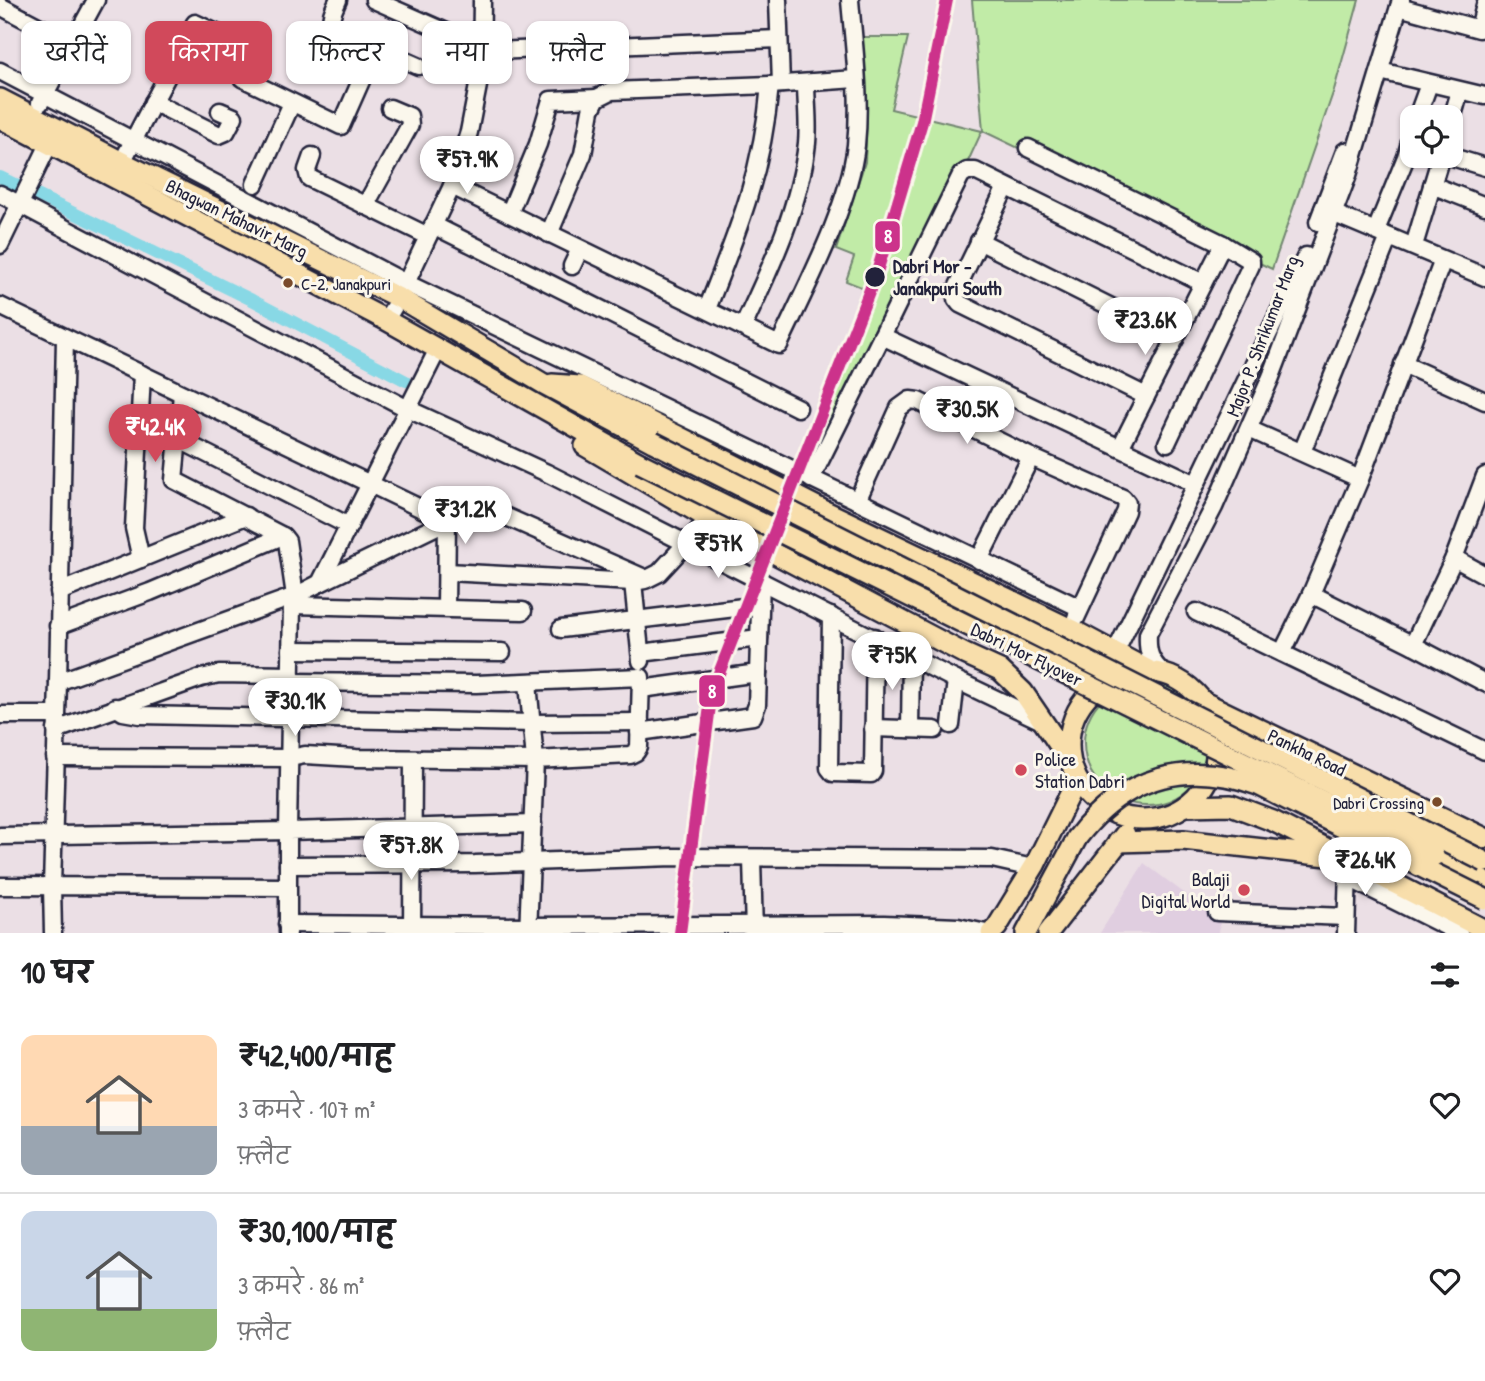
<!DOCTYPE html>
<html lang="hi">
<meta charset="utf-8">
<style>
body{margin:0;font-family:"Patrick Hand","Playpen Sans Deva",sans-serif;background:#f2f2f2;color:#202124;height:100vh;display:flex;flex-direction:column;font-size:26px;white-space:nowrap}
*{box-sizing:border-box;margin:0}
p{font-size:23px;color:#757577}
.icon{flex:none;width:38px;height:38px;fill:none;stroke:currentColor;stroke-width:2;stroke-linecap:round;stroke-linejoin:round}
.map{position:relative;height:933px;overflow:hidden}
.side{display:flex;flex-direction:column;background:#fff;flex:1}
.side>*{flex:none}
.hud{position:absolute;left:21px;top:21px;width:700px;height:63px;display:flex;gap:14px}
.controls{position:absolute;left:1400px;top:105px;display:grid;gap:14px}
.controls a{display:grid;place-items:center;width:63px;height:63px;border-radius:14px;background:#fff;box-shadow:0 2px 5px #0004;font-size:35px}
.price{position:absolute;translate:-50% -60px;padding:0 16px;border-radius:24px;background:#fff;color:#222;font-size:23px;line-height:46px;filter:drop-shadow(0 2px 4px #0008)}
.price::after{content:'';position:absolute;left:50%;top:42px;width:21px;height:16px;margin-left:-10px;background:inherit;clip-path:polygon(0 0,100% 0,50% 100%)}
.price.on{background:#d1495b;color:#fff}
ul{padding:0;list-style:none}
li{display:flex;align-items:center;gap:21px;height:175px;padding:0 21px}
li+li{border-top:2px solid #e0e0e0}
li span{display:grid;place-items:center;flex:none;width:196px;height:140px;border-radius:14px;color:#555}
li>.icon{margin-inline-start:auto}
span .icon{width:84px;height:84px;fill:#fffc;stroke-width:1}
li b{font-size:30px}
h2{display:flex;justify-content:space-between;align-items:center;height:84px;padding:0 21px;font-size:30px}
.pill{padding:0 24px;border-radius:14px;background:#fff;box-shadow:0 2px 5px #0004;font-size:24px;line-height:63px}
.pill.on{background:#d1495b;color:#fff}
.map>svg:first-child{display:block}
.built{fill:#e0cee0}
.green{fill:#c1eba7;stroke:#728671;stroke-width:2}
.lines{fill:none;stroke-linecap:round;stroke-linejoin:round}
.canal{stroke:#88d8e5;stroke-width:12}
.minor-casing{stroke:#22223b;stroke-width:21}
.major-casing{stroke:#22223b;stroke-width:24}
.minor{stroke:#fbf7ec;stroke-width:16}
.major{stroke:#f8deab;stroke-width:19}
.major-bridge-casing{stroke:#22223b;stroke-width:24;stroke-linecap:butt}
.major-bridge{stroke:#f8deab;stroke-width:19}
.metro-1-casing{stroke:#fbf7ec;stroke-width:18}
.metro-1{stroke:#cc338b;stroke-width:12}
.stop-dot{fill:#22223b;stroke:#fbf7ec;stroke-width:2.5}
.bus-dot{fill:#7a4b2a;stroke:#fbf7ec;stroke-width:2.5}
.poi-dot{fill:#d1495b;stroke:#fbf7ec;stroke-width:2.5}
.labels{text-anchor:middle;stroke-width:6;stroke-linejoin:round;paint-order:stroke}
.bus-label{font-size:17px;fill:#22223b;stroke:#fbf7ec;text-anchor:start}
.street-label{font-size:19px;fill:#22223b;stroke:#fbf7ec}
.stop-label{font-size:19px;font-weight:bold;fill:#22223b;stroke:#fbf7ec;text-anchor:start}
.poi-label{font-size:19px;fill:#22223b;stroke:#fbf7ec;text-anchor:start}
.line-badge{stroke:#fbf7ec;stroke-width:2.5}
.badge-label{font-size:19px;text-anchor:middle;font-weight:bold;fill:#fff}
</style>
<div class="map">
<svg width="1485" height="933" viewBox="0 0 1485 933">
<rect width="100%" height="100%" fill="#ebdfe5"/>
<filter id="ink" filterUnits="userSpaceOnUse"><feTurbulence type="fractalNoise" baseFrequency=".0143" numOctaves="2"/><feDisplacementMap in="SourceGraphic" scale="14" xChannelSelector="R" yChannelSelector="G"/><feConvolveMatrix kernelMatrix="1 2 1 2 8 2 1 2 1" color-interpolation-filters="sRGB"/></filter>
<g filter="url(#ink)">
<!-- built -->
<polygon class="built" points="1144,863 1220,920 1219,933 1100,933"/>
<!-- green -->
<g class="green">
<polygon points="972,0 1359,0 1334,90 1272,269 983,131"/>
<polygon points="858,37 908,37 891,109 982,131 953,194 811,472 794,463 851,349 874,292 846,281 854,257 836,250 865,162 867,114"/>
<circle cx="1146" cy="743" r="62"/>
</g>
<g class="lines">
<!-- canal -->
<polyline class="canal" points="0,177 252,300 406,381"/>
<defs>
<g id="minor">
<path d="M338,0C333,12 327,20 336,30L418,66"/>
<polyline points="374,0 483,48 495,51 779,39"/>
<polyline points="778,0 781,84"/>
<polyline points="0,6 72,44"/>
<polyline points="1399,7 1479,29 1485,5"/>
<polyline points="0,71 406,283 1080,608"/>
<polyline points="1380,71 1485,96"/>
<polyline points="242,78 341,126 376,47"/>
<polyline points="770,85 856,79"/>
<polyline points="153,102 219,135 226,132 234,117 220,111"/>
<polyline points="40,103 96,0"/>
<polyline points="1417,117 1429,84"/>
<polyline points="1451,122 1460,91"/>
<polyline points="1028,148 1223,244 1251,261 1251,265 1167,443"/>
<polyline points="312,156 307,170 309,178 428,236"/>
<polyline points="1449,156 1485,167"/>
<polyline points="122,162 195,23 221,35"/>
<polyline points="255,184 292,103"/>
<polyline points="1432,185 1485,206"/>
<path d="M452,186L779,345C806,287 849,207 856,145C861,97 854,48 850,0"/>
<polyline points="1006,187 956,290 956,299 960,304 1146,396"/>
<polyline points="0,194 408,409 547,473 956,680 1042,721"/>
<polyline points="365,206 410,125 409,116 390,108"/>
<polyline points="1323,209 1485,277"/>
<polyline points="509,214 538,144 551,100 597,98"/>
<polyline points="1318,222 1345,151"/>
<polyline points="1379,223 1406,157 1412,135"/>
<polyline points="433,225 798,408"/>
<path d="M549,234L583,154L591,110L597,98L611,91L770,85C763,170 738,231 707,309"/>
<polyline points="1416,239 1441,156"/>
<polyline points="979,241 1175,339"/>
<polyline points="0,245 49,144"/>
<polyline points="572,266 580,249"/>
<polyline points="0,306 447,521 446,608"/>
<polyline points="386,320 399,298 452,186 469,132 481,70 482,0"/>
<path d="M743,327C770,269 800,207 807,143C809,123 806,102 806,83"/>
<polyline points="1403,364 1485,401"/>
<polyline points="1249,429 1360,479 1311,594 1413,645"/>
<polyline points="178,439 349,526"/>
<polyline points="1120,448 1223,244"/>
<polyline points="1302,452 1389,237"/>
<polyline points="1485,476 1454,558 1413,645 1485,683"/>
<polyline points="811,479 882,336"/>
<polyline points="1360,479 1443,260"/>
<polyline points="1196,484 882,336 961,175 967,171 975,171 1203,283"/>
<polyline points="857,501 899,408 910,400 918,401 1031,457 1123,498 1127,503 1126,511 1076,618"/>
<polyline points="1454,558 1485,575"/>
<polyline points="141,559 134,528 142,374"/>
<polyline points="979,560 1031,457"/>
<polyline points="447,572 633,582 645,580"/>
<polyline points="633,582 641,661"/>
<polyline points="320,583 447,521 474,509 484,507 647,579 659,573 709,519"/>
<polyline points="59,592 246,516"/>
<polyline points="292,605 523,611"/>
<polyline points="1196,612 1485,751"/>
<polyline points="831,616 829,768 833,773 871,774 873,771 875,637"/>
<polyline points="58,626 150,592 283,536"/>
<polyline points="561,629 760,605"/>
<polyline points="291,650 502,652"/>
<polyline points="1116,651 1306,256"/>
<polyline points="641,653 759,638"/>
<polyline points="1282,653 1311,594"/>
<path d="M1163,673C1150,661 1147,652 1148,634L1214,507L1271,377L1348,175L1401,0"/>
<polyline points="58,682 65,338"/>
<polyline points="528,683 535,760 528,933"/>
<polyline points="641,689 758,673"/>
<polyline points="115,707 123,712 140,715 532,723 640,722"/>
<polyline points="0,715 56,715"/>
<polyline points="951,725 956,680"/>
<polyline points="873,728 935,730"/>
<polyline points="910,729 911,655"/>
<polyline points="56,730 201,678 219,674 291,675"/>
<polyline points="639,732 753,716 757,705 761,580"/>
<polyline points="55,757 290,758 305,755 356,758 535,760 630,755 636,752 639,747 641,677 476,684 291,682"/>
<polyline points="0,836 288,831 292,605 295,596 287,541 283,536 174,480 182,394"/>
<polyline points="752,859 754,933"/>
<polyline points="288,865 475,864 673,857 992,859 1033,868"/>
<polyline points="1347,877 1459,933"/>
<polyline points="0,886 287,887"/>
<polyline points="1217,912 1346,917"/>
<polyline points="287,924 528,926 884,924 958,927 986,933"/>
<polyline points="53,933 52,886 58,682 295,596 320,583 438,349"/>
<polyline points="288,933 288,831 533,824"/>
<polyline points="412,933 413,759"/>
<polyline points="1346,933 1348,869"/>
</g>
<g id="major">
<polyline points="0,99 122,162 399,298 544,384 653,442"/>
<polyline points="0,118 386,320 640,463"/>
<polyline points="552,384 580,386 821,509 1071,629 1148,670"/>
<polyline points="585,446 709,519 965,654 1000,670 1023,692 1070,761"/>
<circle cx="1143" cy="745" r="74"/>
<polyline points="1204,702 1485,838"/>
<polyline points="1185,806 1231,805 1273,821 1485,930"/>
<polyline points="1118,842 1183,840 1328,856"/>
<polyline points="1434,856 1485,882"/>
<polyline points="991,933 997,927 1035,865 1077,780"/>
<polyline points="1026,933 1077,838"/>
<polyline points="1048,933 1125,834"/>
</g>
</defs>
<!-- minor casing -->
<use href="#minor" class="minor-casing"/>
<!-- major casing -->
<use href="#major" class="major-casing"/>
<!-- minor -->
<use href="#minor" class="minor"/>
<!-- major -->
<use href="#major" class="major"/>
<defs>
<g id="major-bridge">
<polyline points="653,442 1485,862"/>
<polyline points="640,463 1434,856"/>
<path d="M1077,838C1124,777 1186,759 1258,785L1485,899"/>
</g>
</defs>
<!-- major-bridge casing -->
<use href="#major-bridge" class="major-bridge-casing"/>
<!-- major-bridge -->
<use href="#major-bridge" class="major-bridge"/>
<defs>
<polyline id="metro-1" points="680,933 712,691 877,272 922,122 947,0"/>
</defs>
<!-- metro-1 casing -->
<use href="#metro-1" class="metro-1-casing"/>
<!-- metro-1 -->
<use href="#metro-1" class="metro-1"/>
</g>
</g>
<!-- markers -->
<circle class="stop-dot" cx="875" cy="277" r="11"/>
<g class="bus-dot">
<circle cx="288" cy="283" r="6"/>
<circle cx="1437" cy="802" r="6"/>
</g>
<g class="poi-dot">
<circle cx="1021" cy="770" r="7"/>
<circle cx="1244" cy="890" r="7"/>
</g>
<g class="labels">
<!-- bus labels -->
<g class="bus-label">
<text x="301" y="290">C-2, Janakpuri</text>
<text x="1424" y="809" text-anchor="end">Dabri Crossing</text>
</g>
<!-- street labels -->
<g class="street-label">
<text transform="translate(237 218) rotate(26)" y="7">Bhagwan Mahavir Marg</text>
<text transform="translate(1262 336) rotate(-69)" y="7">Major P. Shrikumar Marg</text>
<text transform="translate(1027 654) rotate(26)" y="7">Dabri Mor Flyover</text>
<text transform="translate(1307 752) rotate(26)" y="7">Pankha Road</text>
</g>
<!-- stop labels -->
<g class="stop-label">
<text x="893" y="273">Dabri Mor -<tspan x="893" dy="22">Janakpuri South</tspan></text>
</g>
<!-- poi labels -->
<g class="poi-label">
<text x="1035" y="766">Police<tspan x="1035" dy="22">Station Dabri</tspan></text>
<text x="1230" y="886" text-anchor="end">Balaji<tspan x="1230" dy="22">Digital World</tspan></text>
</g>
</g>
<g class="line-badge">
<rect x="874" y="220" width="27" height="33" rx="7" fill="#cc338b"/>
<rect x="698" y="674" width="28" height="34" rx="7" fill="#cc338b"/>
</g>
<g class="badge-label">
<text x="888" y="243">8</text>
<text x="712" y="698">8</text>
</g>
</svg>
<div class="controls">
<a><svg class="icon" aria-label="locate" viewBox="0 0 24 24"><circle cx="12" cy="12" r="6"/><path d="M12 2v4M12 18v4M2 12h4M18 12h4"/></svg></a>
</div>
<b class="price" style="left:467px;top:196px">₹57.9K</b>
<b class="price" style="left:1145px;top:357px">₹23.6K</b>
<b class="price" style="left:967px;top:446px">₹30.5K</b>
<b class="price on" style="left:155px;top:464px">₹42.4K</b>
<b class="price" style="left:465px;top:546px">₹31.2K</b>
<b class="price" style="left:718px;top:580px">₹57K</b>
<b class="price" style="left:892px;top:692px">₹75K</b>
<b class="price" style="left:295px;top:738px">₹30.1K</b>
<b class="price" style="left:411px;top:882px">₹57.8K</b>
<b class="price" style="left:1365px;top:897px">₹26.4K</b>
<div class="hud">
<a class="pill">खरीदें</a>
<a class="pill on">किराया</a>
<a class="pill">फ़िल्टर</a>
<a class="pill">नया</a>
<a class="pill">फ़्लैट</a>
</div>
</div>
<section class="side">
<h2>10 घर<svg class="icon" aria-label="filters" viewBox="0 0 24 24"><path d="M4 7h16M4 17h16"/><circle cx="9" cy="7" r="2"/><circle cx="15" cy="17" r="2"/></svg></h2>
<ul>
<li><span style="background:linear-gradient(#ffd9b3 65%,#9aa5b1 0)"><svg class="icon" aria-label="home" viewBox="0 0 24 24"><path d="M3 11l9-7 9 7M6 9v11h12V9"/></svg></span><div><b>₹42,400/माह</b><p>3 कमरे · 107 m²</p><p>फ़्लैट</p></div><svg class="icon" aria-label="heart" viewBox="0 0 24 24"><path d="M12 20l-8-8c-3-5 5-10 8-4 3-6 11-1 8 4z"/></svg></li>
<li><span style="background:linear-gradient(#c9d6e8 70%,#8fb573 0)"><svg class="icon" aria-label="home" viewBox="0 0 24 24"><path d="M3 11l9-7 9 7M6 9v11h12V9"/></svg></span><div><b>₹30,100/माह</b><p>3 कमरे · 86 m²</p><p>फ़्लैट</p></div><svg class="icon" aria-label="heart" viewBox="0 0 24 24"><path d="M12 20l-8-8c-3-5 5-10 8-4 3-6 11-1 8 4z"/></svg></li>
</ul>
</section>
